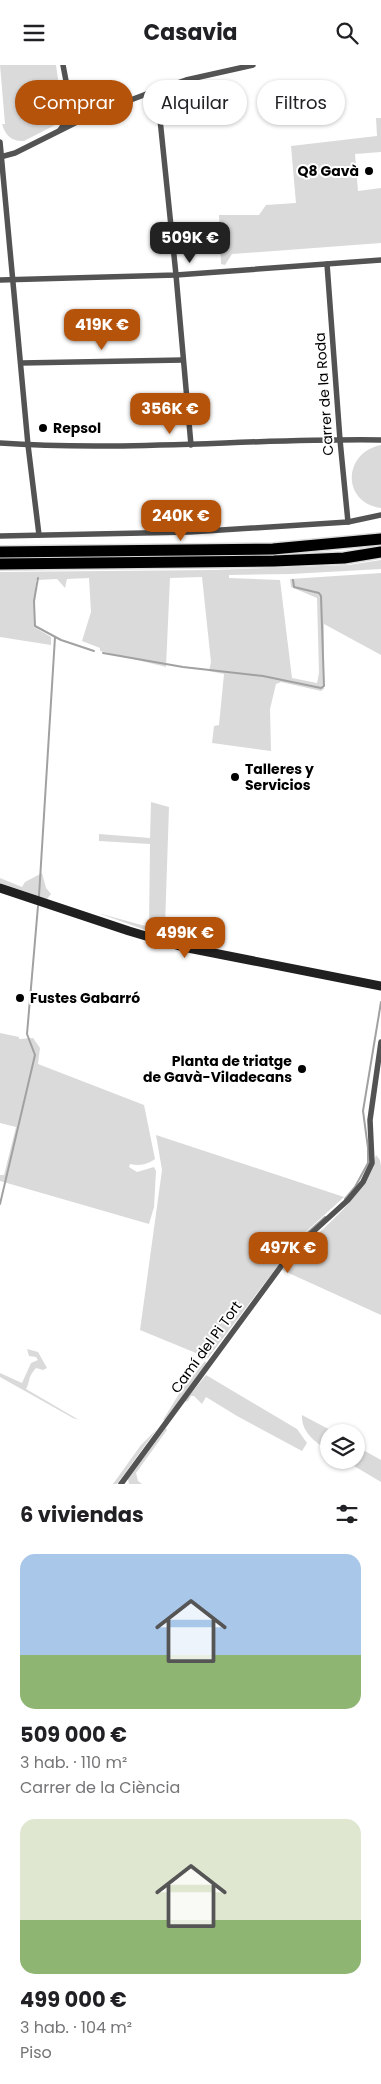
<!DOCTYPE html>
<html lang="es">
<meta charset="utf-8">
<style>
body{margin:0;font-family:Poppins,sans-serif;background:#f2f2f2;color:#202124;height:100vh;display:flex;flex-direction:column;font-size:19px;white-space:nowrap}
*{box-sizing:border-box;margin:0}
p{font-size:16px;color:#757577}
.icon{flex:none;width:28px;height:28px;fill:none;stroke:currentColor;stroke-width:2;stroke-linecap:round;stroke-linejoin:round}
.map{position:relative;height:1419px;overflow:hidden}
.drawer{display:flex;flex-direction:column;background:#fff;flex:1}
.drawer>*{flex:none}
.guide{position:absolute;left:15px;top:15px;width:351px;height:45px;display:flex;gap:10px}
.controls{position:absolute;left:320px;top:1359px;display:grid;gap:10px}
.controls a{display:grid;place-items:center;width:45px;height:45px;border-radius:50%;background:#fff;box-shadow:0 1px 4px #0004;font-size:25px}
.price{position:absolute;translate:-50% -42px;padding:0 11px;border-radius:10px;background:#b45309;color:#fff;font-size:16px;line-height:32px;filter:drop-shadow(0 1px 2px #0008)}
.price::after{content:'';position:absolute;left:50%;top:30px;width:15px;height:11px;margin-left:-8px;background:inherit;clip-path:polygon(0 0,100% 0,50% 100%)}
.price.selected{background:#222;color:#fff}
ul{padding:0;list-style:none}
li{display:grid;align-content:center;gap:10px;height:265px;padding:0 20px}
li span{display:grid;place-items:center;height:155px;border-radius:15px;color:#555}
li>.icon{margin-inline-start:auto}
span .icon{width:90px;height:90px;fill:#fffc;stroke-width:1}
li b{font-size:21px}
h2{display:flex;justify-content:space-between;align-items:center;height:60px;padding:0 20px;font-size:21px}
.chip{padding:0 18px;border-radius:22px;background:#fff;box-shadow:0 1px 4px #0004;font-size:18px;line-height:45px}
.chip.selected{background:#b45309;color:#fff}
header{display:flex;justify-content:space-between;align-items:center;height:65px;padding:0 20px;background:#fff;font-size:22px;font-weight:700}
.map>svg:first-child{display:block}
.green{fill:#dadada}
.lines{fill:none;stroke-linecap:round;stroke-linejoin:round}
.stream{stroke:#a1a1a1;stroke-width:2}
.motorway-casing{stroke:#dbdbdb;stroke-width:14}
.minor{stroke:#535353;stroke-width:5.5}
.secondary{stroke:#202020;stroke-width:9}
.motorway{stroke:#000;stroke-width:11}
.poi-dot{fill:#000;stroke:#fff;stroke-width:2}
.labels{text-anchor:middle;stroke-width:4;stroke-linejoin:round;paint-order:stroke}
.poi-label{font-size:14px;font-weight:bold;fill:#000;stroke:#fff;text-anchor:start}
.street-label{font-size:14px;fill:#000;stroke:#fff}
</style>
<header><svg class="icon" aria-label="menu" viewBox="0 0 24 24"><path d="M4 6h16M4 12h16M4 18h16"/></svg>Casavia<svg class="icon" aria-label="search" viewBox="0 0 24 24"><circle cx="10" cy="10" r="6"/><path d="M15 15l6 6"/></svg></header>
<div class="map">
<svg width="381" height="1419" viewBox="0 0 381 1419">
<rect width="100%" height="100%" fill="#fff"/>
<!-- green -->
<g class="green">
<path d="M0,0H56L63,48L59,58L24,76C12,77 5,70 2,59H5Z"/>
<polygon points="376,53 381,53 381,87 355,89 358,126 381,123 381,178 232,189 225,200 221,199 219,150 259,150 266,140 296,138 291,81 377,71"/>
<path d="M381,380V443C342,438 342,388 381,380Z"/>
<polygon points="381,495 381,504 291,509 229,510 229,513 280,515 292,613 317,618 319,608 317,533 291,522 290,514 381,508 381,590 324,559 324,624 321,626 281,617 276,619 270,644 271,686 212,678 214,661 219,660 224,609 209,606 211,597 202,512 170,513 166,602 100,586 100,583 82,576 91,547 89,513 67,514 65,523 57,514 36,515 34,562 51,572 51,580 0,572 0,507 213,505 349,500"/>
<polygon points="151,737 169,742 165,861 202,872 202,879 151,867 98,848 149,862 150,779 99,776 99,769 150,773"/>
<polygon points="42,808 46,823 51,829 47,834 0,818 0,813 22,822 25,817"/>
<path d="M0,968L19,972V974L33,973L40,983L38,999L144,1040L155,1094C146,1100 140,1101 130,1099L129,1102L137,1107L154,1102L156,1106L154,1142L149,1159L0,1116V1110H4L16,1062L0,1058Z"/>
<polygon points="156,1070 344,1132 299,1173 208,1293 140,1265 162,1105"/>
<path d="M376,1090L380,1095L381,1101V1250L282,1205C317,1163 359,1144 376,1090Z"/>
<path d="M27,1284L38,1287L47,1303L43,1305L36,1303C27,1313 31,1315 26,1324L79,1355L73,1353L0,1312V1308L22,1318L31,1298L38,1295L36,1292L29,1291Z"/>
<polygon points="205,1296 207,1299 166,1355 163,1355 182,1324"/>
<polygon points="206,1310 297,1364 307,1378 302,1386 237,1351 206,1332 202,1339 194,1331 191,1331 188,1336 184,1337"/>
<path d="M302,1350L334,1367L329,1368V1386C315,1377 301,1367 302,1350Z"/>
<polygon points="166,1363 167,1365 136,1408 138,1416 142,1419 129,1419 128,1414"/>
<polygon points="157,1364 117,1419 113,1419 141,1380"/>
<polygon points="356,1381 381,1395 381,1417 344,1395 356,1395"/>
</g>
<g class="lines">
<!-- stream -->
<g class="stream">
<polyline points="38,513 34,536 35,561 61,575 94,586"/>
<polyline points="103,588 183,602 263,611 321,623 324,621 321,531 319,528 294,522 293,515"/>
<polyline points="39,831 55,572"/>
<polyline points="345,1134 355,1122 368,1098 368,1083 363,1046 381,937"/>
<polyline points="0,1139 35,990 27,969 38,841"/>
<polyline points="295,1179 325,1152"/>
</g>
<defs>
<g id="motorway">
<polyline points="0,487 273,484 381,474"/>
<polyline points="0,499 274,496 344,493 381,487"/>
</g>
</defs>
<!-- motorway casing -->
<use href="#motorway" class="motorway-casing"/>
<!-- minor -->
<g class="minor">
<polyline points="63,0 70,37 79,45 91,50"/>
<polyline points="157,25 176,210 191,380"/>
<polyline points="60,65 68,53 70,37"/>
<polyline points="0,77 28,380 39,470"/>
<polyline points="0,92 15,88 91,50 157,25 186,15 253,0"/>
<polyline points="327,199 340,375 348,457"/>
<polyline points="0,215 176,210 381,195"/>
<polyline points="21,298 183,295"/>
<path d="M0,378C127,387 254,373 381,375"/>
<polyline points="0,471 190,467 348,457 381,450"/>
<polyline points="121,1419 293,1185 348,1135 363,1117 372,1098 370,1055 381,977"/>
</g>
<!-- secondary -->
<polyline class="secondary" points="0,823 129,866 183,882 381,921"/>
<!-- motorway -->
<use href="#motorway" class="motorway"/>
</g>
<!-- markers -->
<g class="poi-dot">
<circle cx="369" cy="106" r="5"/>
<circle cx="43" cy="363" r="5"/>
<circle cx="235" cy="712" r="5"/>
<circle cx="20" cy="933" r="5"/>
<circle cx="302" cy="1004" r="5"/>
</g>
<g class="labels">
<!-- poi labels -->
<g class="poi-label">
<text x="359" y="111" text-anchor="end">Q8 Gavà</text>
<text x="53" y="368">Repsol</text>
<text x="245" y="709">Talleres y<tspan x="245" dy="16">Servicios</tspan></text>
<text x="30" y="938">Fustes Gabarró</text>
<text x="292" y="1001" text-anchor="end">Planta de triatge<tspan x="292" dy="16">de Gavà-Viladecans</tspan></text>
</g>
<!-- street labels -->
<g class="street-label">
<text transform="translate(324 329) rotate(-94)" y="5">Carrer de la Roda</text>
<text transform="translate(206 1282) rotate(-54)" y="5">Camí del Pi Tort</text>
</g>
</g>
</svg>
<div class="controls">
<a><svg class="icon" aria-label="layers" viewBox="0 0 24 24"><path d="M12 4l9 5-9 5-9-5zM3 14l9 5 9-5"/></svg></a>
</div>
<b class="price selected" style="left:190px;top:199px">509K €</b>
<b class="price" style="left:102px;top:286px">419K €</b>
<b class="price" style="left:170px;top:370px">356K €</b>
<b class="price" style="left:181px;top:477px">240K €</b>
<b class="price" style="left:185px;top:894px">499K €</b>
<b class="price" style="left:288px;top:1209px">497K €</b>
<div class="guide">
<a class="chip selected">Comprar</a>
<a class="chip">Alquilar</a>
<a class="chip">Filtros</a>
</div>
</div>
<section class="drawer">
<h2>6 viviendas<svg class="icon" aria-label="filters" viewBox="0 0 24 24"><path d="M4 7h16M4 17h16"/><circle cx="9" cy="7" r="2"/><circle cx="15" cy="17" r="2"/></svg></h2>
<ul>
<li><span style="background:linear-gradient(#a9c7e8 65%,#8fb573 0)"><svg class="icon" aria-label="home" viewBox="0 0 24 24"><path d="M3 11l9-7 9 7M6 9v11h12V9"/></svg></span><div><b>509 000 €</b><p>3 hab. · 110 m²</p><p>Carrer de la Ciència</p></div></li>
<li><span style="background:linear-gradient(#dfe7d0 65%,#8fb573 0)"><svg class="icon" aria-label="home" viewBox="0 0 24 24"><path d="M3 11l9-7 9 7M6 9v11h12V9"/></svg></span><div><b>499 000 €</b><p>3 hab. · 104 m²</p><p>Piso</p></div></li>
</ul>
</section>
